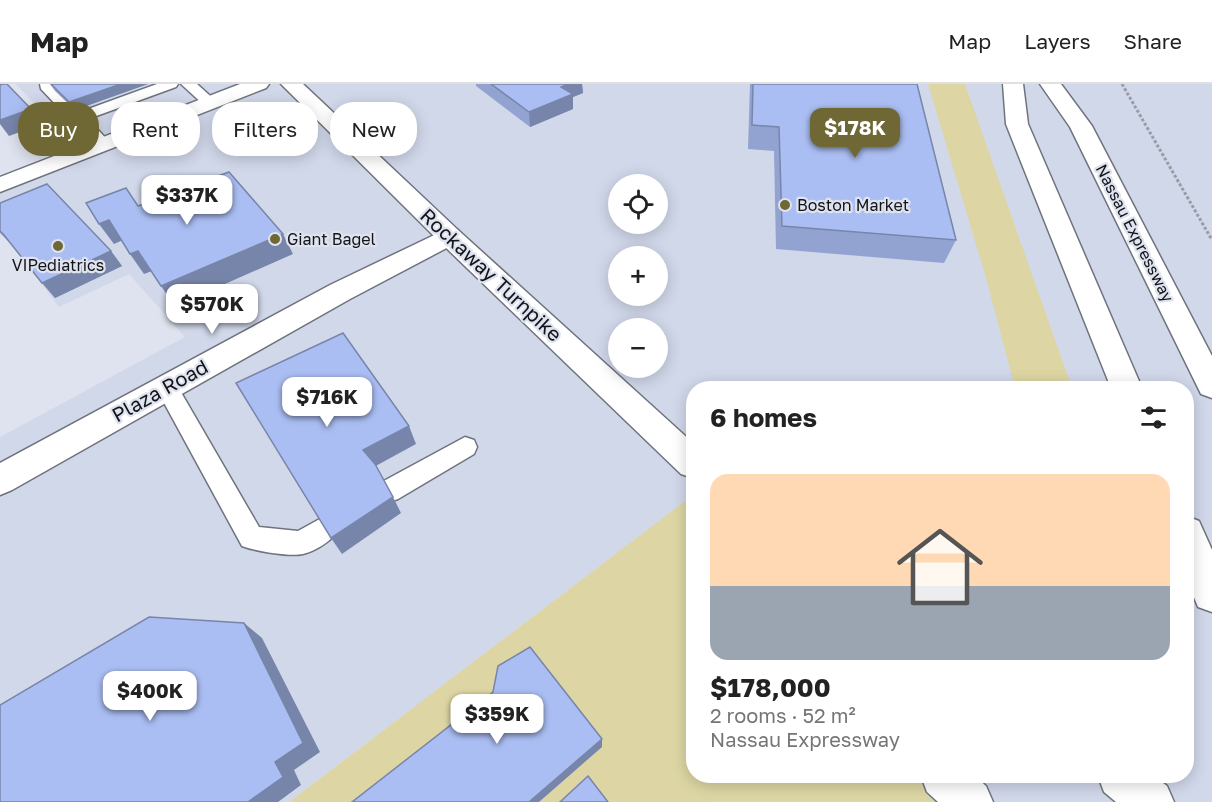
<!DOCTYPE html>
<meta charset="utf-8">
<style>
body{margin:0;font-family:"Golos Text",sans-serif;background:#f2f2f2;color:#222;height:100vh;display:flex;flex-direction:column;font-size:22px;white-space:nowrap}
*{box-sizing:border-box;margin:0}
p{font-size:20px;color:#767676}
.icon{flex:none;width:33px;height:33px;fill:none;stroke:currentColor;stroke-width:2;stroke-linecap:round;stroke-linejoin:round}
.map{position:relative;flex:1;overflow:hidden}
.side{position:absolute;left:686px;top:297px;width:508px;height:402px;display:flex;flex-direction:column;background:#fff;border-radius:24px;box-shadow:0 3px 15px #0003}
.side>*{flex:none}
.banner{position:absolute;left:18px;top:18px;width:570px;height:54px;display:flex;gap:12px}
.controls{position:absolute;left:608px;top:90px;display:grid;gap:12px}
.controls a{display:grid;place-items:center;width:60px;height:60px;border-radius:50%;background:#fff;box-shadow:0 3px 15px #0003;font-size:30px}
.price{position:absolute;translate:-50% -51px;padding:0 14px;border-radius:12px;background:#fff;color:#222;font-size:20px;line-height:39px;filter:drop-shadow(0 2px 3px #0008)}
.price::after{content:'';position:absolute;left:50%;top:36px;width:18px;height:14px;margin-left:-9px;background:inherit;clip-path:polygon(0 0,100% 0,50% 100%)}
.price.current{background:#6f6734;color:#fff}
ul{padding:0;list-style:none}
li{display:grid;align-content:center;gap:12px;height:318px;padding:0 24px}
li span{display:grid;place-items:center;height:186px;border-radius:18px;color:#555}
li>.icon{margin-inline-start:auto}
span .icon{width:108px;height:108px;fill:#fffc;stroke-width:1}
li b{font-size:26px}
h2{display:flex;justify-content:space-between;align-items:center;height:72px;padding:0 24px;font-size:26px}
.chip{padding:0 21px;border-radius:24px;background:#fff;box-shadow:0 3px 15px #0003;font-size:21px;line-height:54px}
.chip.current{background:#6f6734;color:#fff}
header{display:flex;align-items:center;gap:36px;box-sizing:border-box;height:84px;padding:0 30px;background:#fff;border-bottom:2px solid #e0e0e0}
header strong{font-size:28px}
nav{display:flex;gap:33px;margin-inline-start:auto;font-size:21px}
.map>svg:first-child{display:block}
.built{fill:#d1d8ea;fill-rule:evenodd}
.green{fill:#ddd6a4}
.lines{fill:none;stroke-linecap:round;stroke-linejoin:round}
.service-casing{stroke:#6f737d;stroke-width:3}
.minor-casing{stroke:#6f737d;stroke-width:3}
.primary-casing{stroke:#6f737d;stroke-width:3}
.trunk-casing{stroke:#6f737d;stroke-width:3}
.path{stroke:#999ca5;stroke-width:3;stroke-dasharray:3 2;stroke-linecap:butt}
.service{fill:#fff;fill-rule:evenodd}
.minor{fill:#fff;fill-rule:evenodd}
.primary{fill:#fff;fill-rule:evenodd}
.trunk{fill:#fff;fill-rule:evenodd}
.wall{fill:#93a3d1}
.shaded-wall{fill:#7885aa}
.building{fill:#abbef3;stroke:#7885aa;stroke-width:1.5}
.poi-dot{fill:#6f6734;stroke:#dfe3ef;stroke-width:2}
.labels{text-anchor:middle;stroke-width:4.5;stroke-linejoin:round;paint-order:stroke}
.far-poi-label{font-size:16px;fill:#131418;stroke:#dfe3ef;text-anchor:start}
.far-street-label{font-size:16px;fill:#131418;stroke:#dfe3ef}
.street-label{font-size:20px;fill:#131418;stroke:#dfe3ef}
</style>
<header>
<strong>Map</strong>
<nav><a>Map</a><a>Layers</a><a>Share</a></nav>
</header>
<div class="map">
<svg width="1212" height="718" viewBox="0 0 1212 718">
<rect width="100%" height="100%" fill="#dfe3ef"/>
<!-- built -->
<path class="built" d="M16,0H1212V718H954L930,692H1186V304H693V411L289,718H0V353L185,253L129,190L59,223L0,145V98L80,68ZM618,100H657V140H618ZM618,172H657V212H618ZM618,244H657V284H618Z"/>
<!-- green -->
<g class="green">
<polygon points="928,0 965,0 1072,304 1015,304 986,194"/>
<polygon points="693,411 693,692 930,692 954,718 289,718"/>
</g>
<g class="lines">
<defs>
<g id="service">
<polygon points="40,0 60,0 56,4 80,28 157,0 178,0 176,3 88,35 112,61 104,66 98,65 41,5"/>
<polygon points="181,0 197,0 218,19 215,22 205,22"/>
<path d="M167,295L175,298L259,443L298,447L327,431L336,435L340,443C335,455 316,467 303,470C289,473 255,467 242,462L156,304L159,298Z"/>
<polygon points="465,353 474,356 477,363 474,370 398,415 389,418 380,415 376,407 380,399"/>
</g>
<polygon id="minor" points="449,144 458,146 462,152 458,158 350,215 12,406 0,411 0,379 330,201"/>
<g id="primary">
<polygon points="240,0 269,0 266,4 0,108 0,93"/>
<polygon points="281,0 303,0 458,146 693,359 693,394 681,390 440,158"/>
<polygon points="921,692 975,692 986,702 993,718 938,718 927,708"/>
<polygon points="1098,692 1154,692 1167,702 1174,718 1116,718 1104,708"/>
</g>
<g id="trunk">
<polygon points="1003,0 1023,0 1028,40 1142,304 1111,304 1006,40"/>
<polygon points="1040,0 1061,0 1092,42 1212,272 1212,314 1201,310 1070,43"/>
<polygon points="1186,432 1199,437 1212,466 1212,528 1198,523 1186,494"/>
</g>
</defs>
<!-- service casing -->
<use href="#service" class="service-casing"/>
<!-- minor casing -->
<use href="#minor" class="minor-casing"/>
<!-- primary casing -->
<use href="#primary" class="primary-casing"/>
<!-- trunk casing -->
<use href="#trunk" class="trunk-casing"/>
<!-- path -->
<polyline class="path" points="1122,0 1212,156"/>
<!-- service -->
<use href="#service" class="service"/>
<!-- minor -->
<use href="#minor" class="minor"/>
<!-- primary -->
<use href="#primary" class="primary"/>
<!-- trunk -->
<use href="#trunk" class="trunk"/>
</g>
<!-- wall -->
<g class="wall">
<polygon points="50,0 148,0 75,26 55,7"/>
<polygon points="476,0 582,0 583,9 573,13 573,25 530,43 476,2"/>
<polygon points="750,0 917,0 956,156 944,179 776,165 774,67 748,65"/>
<polygon points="0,119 111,167 122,182 55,214 12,161 0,149"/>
</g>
<!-- shaded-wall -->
<g class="shaded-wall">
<polygon points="121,0 148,0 75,26 69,18"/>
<polygon points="568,0 582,0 583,9 573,13 573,25 530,43 529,28 561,3"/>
<polygon points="31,25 42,40 9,52 0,40 0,36"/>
<polygon points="109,136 123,156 114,160 99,140"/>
<polygon points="283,150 293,170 175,222 161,202"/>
<polygon points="111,167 122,182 55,214 42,199"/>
<polygon points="138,167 152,187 144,190 130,170"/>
<polygon points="409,342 416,360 372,384 363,366"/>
<polygon points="393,413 401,429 342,470 331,454"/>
<polygon points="244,539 262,554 320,668 294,686 301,701 278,718 248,718 275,678"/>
<polygon points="602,655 602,663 539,718 529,718"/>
</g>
<!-- building -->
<g class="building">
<polygon points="3,0 7,0 31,25 0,36 0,1"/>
<polygon points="51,0 121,0 69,18"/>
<polygon points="491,0 568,0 561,3 573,10 529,28"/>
<polygon points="753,0 917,0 956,156 782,142 779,43 752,41"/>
<polygon points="229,88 283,150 161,202 138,167 130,170 109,136 99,140 86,119 126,104 138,122"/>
<polygon points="47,100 111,167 42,199 4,151 0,147 0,119"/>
<polygon points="343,249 409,342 363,366 375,380 393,413 331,454 236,299"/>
<polygon points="149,533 244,539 303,659 275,678 283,693 248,718 0,718 0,621"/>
<polygon points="530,563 602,655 529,718 352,718 493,608 498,582"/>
<polygon points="588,692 608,718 560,718"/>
</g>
<!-- markers -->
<g class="poi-dot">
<circle cx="785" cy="121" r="6"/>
<circle cx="275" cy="155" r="6"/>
<circle cx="58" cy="162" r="6"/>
</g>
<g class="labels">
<!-- far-poi labels -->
<g class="far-poi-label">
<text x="797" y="127">Boston Market</text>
<text x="287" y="161">Giant Bagel</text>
<text x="58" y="187" text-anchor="middle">VIPediatrics</text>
</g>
<!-- far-street labels -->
<g class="far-street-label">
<text transform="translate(1135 149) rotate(63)" y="6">Nassau Expressway</text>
</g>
<!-- street labels -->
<g class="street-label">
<text transform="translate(491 191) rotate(43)" y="7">Rockaway Turnpike</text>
<text transform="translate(160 307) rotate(-29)" y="7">Plaza Road</text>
</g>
</g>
</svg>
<div class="controls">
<a><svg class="icon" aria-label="locate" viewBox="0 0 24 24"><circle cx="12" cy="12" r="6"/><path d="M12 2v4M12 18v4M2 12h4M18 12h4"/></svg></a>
<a>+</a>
<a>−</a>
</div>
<b class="price current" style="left:855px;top:75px">$178K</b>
<b class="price" style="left:187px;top:142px">$337K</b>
<b class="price" style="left:212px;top:251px">$570K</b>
<b class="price" style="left:327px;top:344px">$716K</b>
<b class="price" style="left:150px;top:638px">$400K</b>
<b class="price" style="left:497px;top:661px">$359K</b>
<div class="banner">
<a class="chip current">Buy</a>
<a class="chip">Rent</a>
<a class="chip">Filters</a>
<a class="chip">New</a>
</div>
<section class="side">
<h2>6 homes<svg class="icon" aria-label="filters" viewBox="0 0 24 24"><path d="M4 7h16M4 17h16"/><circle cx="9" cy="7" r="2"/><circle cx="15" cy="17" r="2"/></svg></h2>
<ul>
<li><span style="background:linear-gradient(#ffd9b3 60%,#9aa5b1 0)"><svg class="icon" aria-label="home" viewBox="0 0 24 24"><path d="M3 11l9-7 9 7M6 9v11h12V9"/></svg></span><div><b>$178,000</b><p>2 rooms · 52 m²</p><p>Nassau Expressway</p></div></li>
</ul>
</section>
</div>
